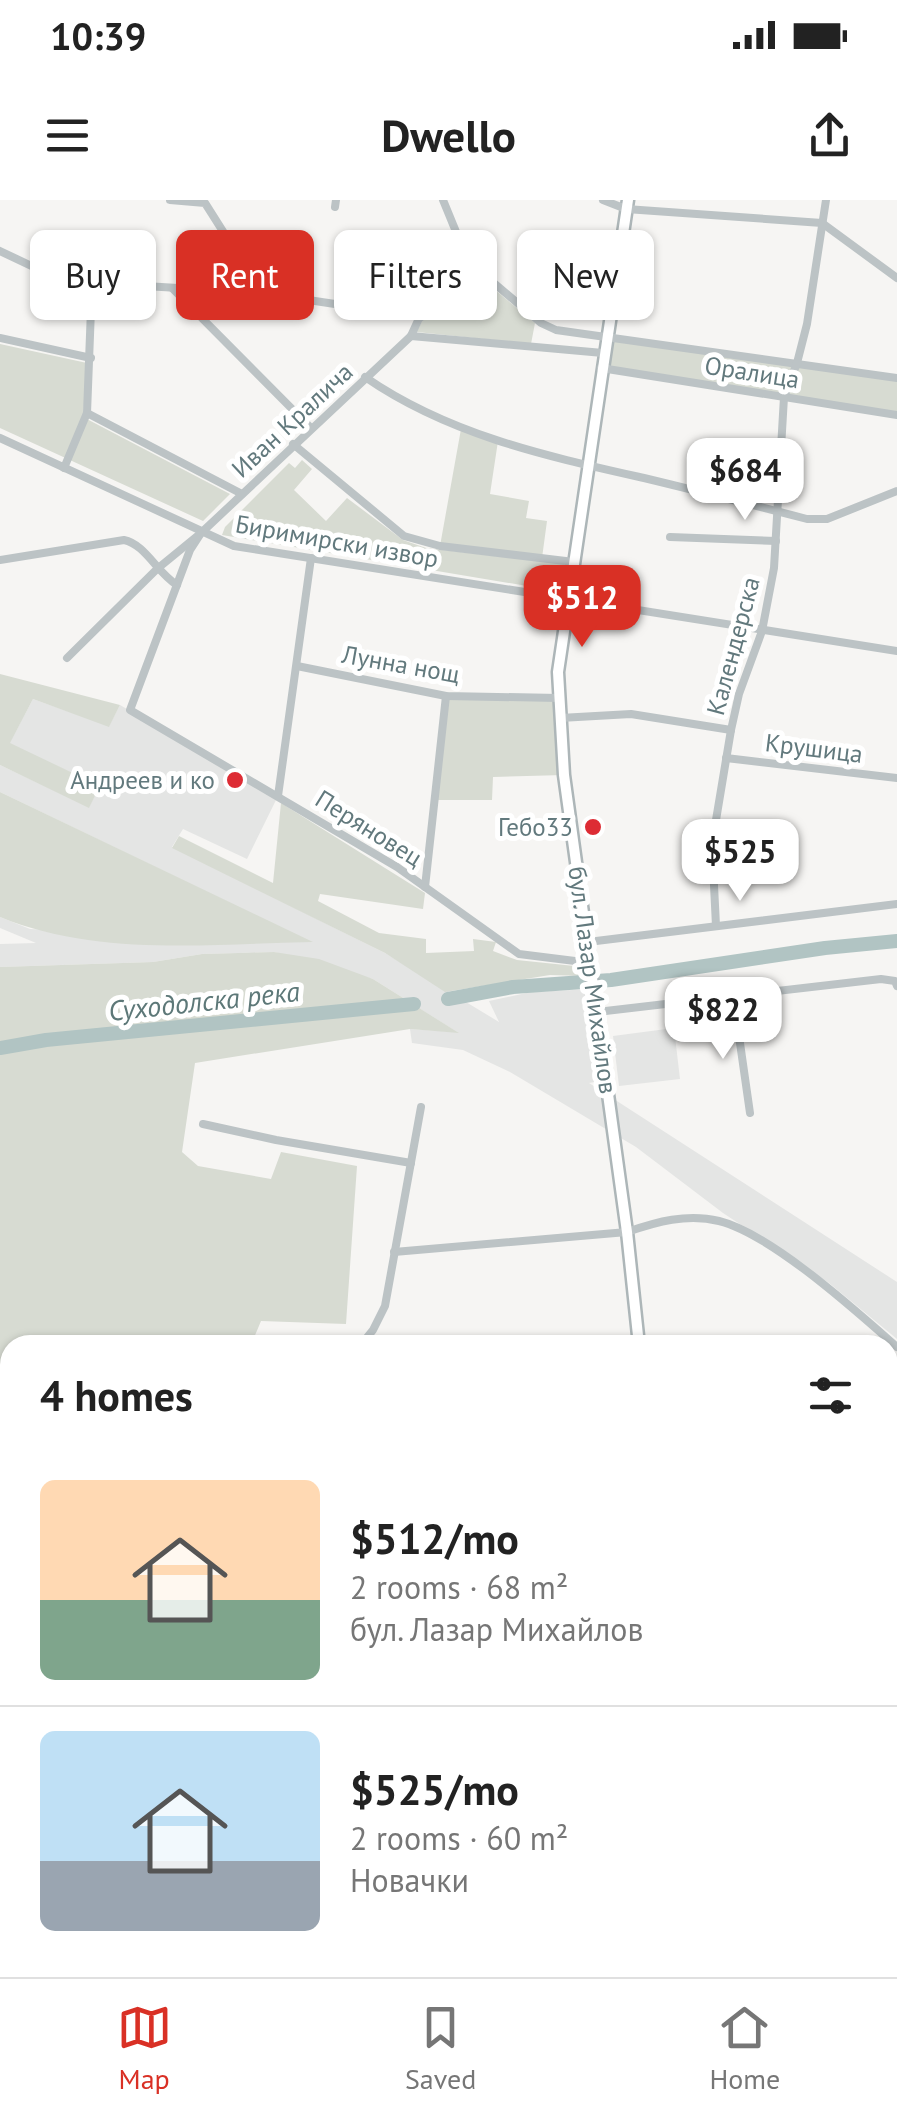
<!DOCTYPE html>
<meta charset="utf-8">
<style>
body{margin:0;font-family:"PT Sans",sans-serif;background:#f2f2f2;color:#222;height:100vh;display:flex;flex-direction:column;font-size:38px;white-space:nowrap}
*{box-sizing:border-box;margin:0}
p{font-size:32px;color:#767676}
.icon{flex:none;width:55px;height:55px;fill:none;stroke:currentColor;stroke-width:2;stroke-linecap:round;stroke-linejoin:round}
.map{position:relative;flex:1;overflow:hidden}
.side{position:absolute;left:0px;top:1135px;width:898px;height:642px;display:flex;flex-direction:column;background:#fff;border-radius:30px 30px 0 0;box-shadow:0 2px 8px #0004}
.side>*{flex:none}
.banner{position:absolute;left:30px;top:30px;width:838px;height:90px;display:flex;gap:20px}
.price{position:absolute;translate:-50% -85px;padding:0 22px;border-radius:20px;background:#fff;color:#222;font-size:32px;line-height:65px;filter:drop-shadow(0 2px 5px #0008)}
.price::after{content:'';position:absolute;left:50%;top:60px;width:30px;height:22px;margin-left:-15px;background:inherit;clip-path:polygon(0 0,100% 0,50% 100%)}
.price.active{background:#d93025;color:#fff}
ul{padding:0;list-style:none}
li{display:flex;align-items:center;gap:30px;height:250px;padding:0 40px}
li+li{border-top:2px solid #e0e0e0}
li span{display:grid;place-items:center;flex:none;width:280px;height:200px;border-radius:15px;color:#555}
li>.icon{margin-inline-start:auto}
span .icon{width:120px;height:120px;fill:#fffc;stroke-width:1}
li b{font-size:42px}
h2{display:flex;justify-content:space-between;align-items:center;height:120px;padding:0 40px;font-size:42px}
.pill{padding:0 35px;border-radius:15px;background:#fff;box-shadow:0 2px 8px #0004;font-size:35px;line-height:90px}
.pill.active{background:#d93025;color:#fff}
.status{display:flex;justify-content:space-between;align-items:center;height:70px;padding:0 50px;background:#fff;direction:ltr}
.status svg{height:28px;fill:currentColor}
header{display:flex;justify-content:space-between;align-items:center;height:130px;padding:0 40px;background:#fff;font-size:45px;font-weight:700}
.menu{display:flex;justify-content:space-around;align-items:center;height:140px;border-top:2px solid #e0e0e0;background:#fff;font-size:28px;color:#767676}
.menu a{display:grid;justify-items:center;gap:5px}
.menu .active{color:#d93025}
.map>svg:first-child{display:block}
.built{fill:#e4e5e4}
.green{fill:#d7dbd2}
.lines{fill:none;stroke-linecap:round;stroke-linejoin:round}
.river{stroke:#b1c4c3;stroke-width:14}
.secondary-casing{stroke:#adb6b8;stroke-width:15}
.street{stroke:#bcc3c5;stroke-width:8}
.secondary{stroke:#fff;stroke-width:10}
.poi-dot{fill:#dd2c34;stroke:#fff;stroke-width:4}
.labels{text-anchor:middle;stroke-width:10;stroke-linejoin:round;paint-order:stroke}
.street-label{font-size:25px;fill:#62797d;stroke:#fff}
.poi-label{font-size:25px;fill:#62797d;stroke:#fff;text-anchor:end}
.water-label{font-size:28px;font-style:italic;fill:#5d7878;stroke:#fff}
</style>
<div class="status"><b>10:39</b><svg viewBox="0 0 49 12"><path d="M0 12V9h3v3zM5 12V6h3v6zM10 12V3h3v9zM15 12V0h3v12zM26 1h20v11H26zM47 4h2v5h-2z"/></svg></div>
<header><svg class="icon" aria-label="menu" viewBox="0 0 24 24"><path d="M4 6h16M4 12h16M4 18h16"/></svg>Dwello<svg class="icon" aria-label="share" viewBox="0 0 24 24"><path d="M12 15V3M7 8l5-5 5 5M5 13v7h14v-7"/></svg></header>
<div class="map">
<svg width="897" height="1777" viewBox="0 0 897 1777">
<rect width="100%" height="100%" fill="#f6f5f3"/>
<!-- built -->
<g class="built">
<polygon points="33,499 109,526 120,505 278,596 247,659 183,629 172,647 385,753 499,822 489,801 531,792 594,789 606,880 589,883 897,1082 897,1139 829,1083 723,1013 636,947 510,872 463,850 412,843 410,829 457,832 373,779 274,752 202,754 153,762 0,767 0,744 36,743 0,728 0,717 30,729 310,742 0,592 0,565 89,607 100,586 9,544"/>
<polygon points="674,828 680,879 619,886 613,836"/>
</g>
<!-- green -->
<g class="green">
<polygon points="456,45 466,66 535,123 531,144 417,132"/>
<polygon points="606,135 897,178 897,215 601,168"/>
<polygon points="0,144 87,163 83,217 230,294 203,321 0,228"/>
<polygon points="461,229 498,241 490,294 529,301 526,318 547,321 542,358 440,346"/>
<polygon points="302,260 312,269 294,290 326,321 347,298 403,340 426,348 564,364 561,386 551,390 222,335 225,327 289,263 295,268"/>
<polygon points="0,474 120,505 109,527 33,499 10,543 100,586 89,608 0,565"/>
<polygon points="446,496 559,498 564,575 493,577 492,600 435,600"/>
<path d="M0,592L313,742C209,744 98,757 0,717Z"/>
<polygon points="281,603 425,693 423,709 320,694 318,701 379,733 426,739 426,753 474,751 473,739 496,742 493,751 517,760 584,767 586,776 550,775 445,792 385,753 172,648 179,636 273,683"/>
<polygon points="274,752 319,759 373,779 459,833 410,829 195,863 182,952 198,966 271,979 281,952 357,966 346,1124 261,1121 251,1145 10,1145 10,1626 0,1632 0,767 153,762 202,754"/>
<polygon points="897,1312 897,1630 888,1554 888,1326"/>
<polygon points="164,1768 315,1768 322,1777 171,1777"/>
</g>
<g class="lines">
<!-- river -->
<g class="river">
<polyline points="448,799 513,787 611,780 825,748 897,741"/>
<polyline points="0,848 46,840 414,804"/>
</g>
<defs>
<g id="secondary">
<polyline points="628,0 558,472 564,575 627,1032 639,1145"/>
<polyline points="687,1777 691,1768"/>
</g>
</defs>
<!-- secondary casing -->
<use href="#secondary" class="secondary-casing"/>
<!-- street -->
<g class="street">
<polyline points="170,0 205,3 262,93"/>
<polyline points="443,0 468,61 541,123 556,130 897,178"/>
<polyline points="603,0 626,9 822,23 897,78"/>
<polyline points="335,7 336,0"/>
<polyline points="0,51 63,81 262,93 421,117"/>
<polyline points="173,89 311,228"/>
<polyline points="411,136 603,153"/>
<polyline points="0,138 91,158"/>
<polyline points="601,168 897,215"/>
<path d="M365,177C449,235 546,256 644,278C698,291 753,305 807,319H827L897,291"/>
<polyline points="87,213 242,294"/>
<polyline points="0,238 234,346 897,451"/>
<polyline points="293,244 404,336 440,346 574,362"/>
<polyline points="64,268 87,213 92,83"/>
<polyline points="201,333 190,350 130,510 397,667 519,754 591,763"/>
<polyline points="670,337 776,341"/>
<path d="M0,360L124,340C145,344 158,374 177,385"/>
<polyline points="67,458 157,369 201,333 411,136 456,37"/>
<polyline points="297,466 446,496 559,498"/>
<polyline points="560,518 631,514 731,530"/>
<polyline points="726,558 897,578"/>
<polyline points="278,596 311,358"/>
<polyline points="425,687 446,496"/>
<polyline points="716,726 712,644 731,530 739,494 762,431 774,368 784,197 797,163 807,124 826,0"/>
<polyline points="588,742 897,704"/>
<polyline points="721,799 736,815 750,913"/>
<polyline points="597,812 881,779 895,781 897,786"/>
<polyline points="203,924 276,940 411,963"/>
<path d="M394,1052L627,1032C656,1022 687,1013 719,1021C771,1034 855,1110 897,1147"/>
<polyline points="361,1145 373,1130 385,1106 421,907"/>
<polyline points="888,1213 897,1218"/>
<polyline points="888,1402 897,1402"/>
<polyline points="0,1642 10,1655"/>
<polyline points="888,1675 897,1675"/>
<polyline points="0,1732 10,1724"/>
<polyline points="0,1756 16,1777"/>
<polyline points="160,1768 167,1777"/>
<polyline points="320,1768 327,1777"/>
<polyline points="785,1768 788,1777"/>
<polyline points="444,1777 455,1768"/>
<polyline points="572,1777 574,1768"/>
</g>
<!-- secondary -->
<use href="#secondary" class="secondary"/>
</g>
<!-- markers -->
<g class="poi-dot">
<circle cx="235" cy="580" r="10"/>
<circle cx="593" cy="627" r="10"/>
</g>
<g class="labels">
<!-- street labels -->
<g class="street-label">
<text transform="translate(752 172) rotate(9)" y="9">Оралица</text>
<text transform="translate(292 220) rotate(-43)" y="9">Иван Кралича</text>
<text transform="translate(337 341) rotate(10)" y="9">Биримирски извор</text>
<text transform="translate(733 446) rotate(-75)" y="9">Календерска</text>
<text transform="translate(401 464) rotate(10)" y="9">Лунна нощ</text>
<text transform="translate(814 548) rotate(7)" y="9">Крушица</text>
<text transform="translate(369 628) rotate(32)" y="9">Перяновец</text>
<text transform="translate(593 780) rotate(82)" y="9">бул. Лазар Михайлов</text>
</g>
<!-- poi labels -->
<g class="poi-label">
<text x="215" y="589">Андреев и ко</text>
<text x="573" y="636">Гебо33</text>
</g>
<!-- water labels -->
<g class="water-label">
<text transform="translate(204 801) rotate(-6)" y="10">Суходолска река</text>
</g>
</g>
</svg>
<b class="price" style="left:745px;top:323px">$684</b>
<b class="price active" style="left:582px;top:450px">$512</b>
<b class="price" style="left:740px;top:704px">$525</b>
<b class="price" style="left:723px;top:862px">$822</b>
<div class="banner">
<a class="pill">Buy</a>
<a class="pill active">Rent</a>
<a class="pill">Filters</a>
<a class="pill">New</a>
</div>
<section class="side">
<h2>4 homes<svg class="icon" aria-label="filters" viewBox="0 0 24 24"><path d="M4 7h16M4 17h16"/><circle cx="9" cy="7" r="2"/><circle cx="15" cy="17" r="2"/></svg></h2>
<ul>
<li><span style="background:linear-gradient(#ffd9b3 60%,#7fa58c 0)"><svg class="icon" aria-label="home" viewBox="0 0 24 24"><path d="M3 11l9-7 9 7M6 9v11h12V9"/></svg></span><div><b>$512/mo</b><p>2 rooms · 68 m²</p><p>бул. Лазар Михайлов</p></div></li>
<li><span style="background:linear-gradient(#bfe0f5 65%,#9aa5b1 0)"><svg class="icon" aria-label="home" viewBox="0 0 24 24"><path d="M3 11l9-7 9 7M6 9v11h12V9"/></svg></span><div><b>$525/mo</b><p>2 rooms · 60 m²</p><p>Новачки</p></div></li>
</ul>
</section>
</div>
<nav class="menu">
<a class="active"><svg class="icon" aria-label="map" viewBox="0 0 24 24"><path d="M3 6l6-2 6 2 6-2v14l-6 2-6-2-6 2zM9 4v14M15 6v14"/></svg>Map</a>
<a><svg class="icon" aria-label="saved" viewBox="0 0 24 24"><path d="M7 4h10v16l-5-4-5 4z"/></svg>Saved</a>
<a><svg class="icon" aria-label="home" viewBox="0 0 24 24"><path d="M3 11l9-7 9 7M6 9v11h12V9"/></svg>Home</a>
</nav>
